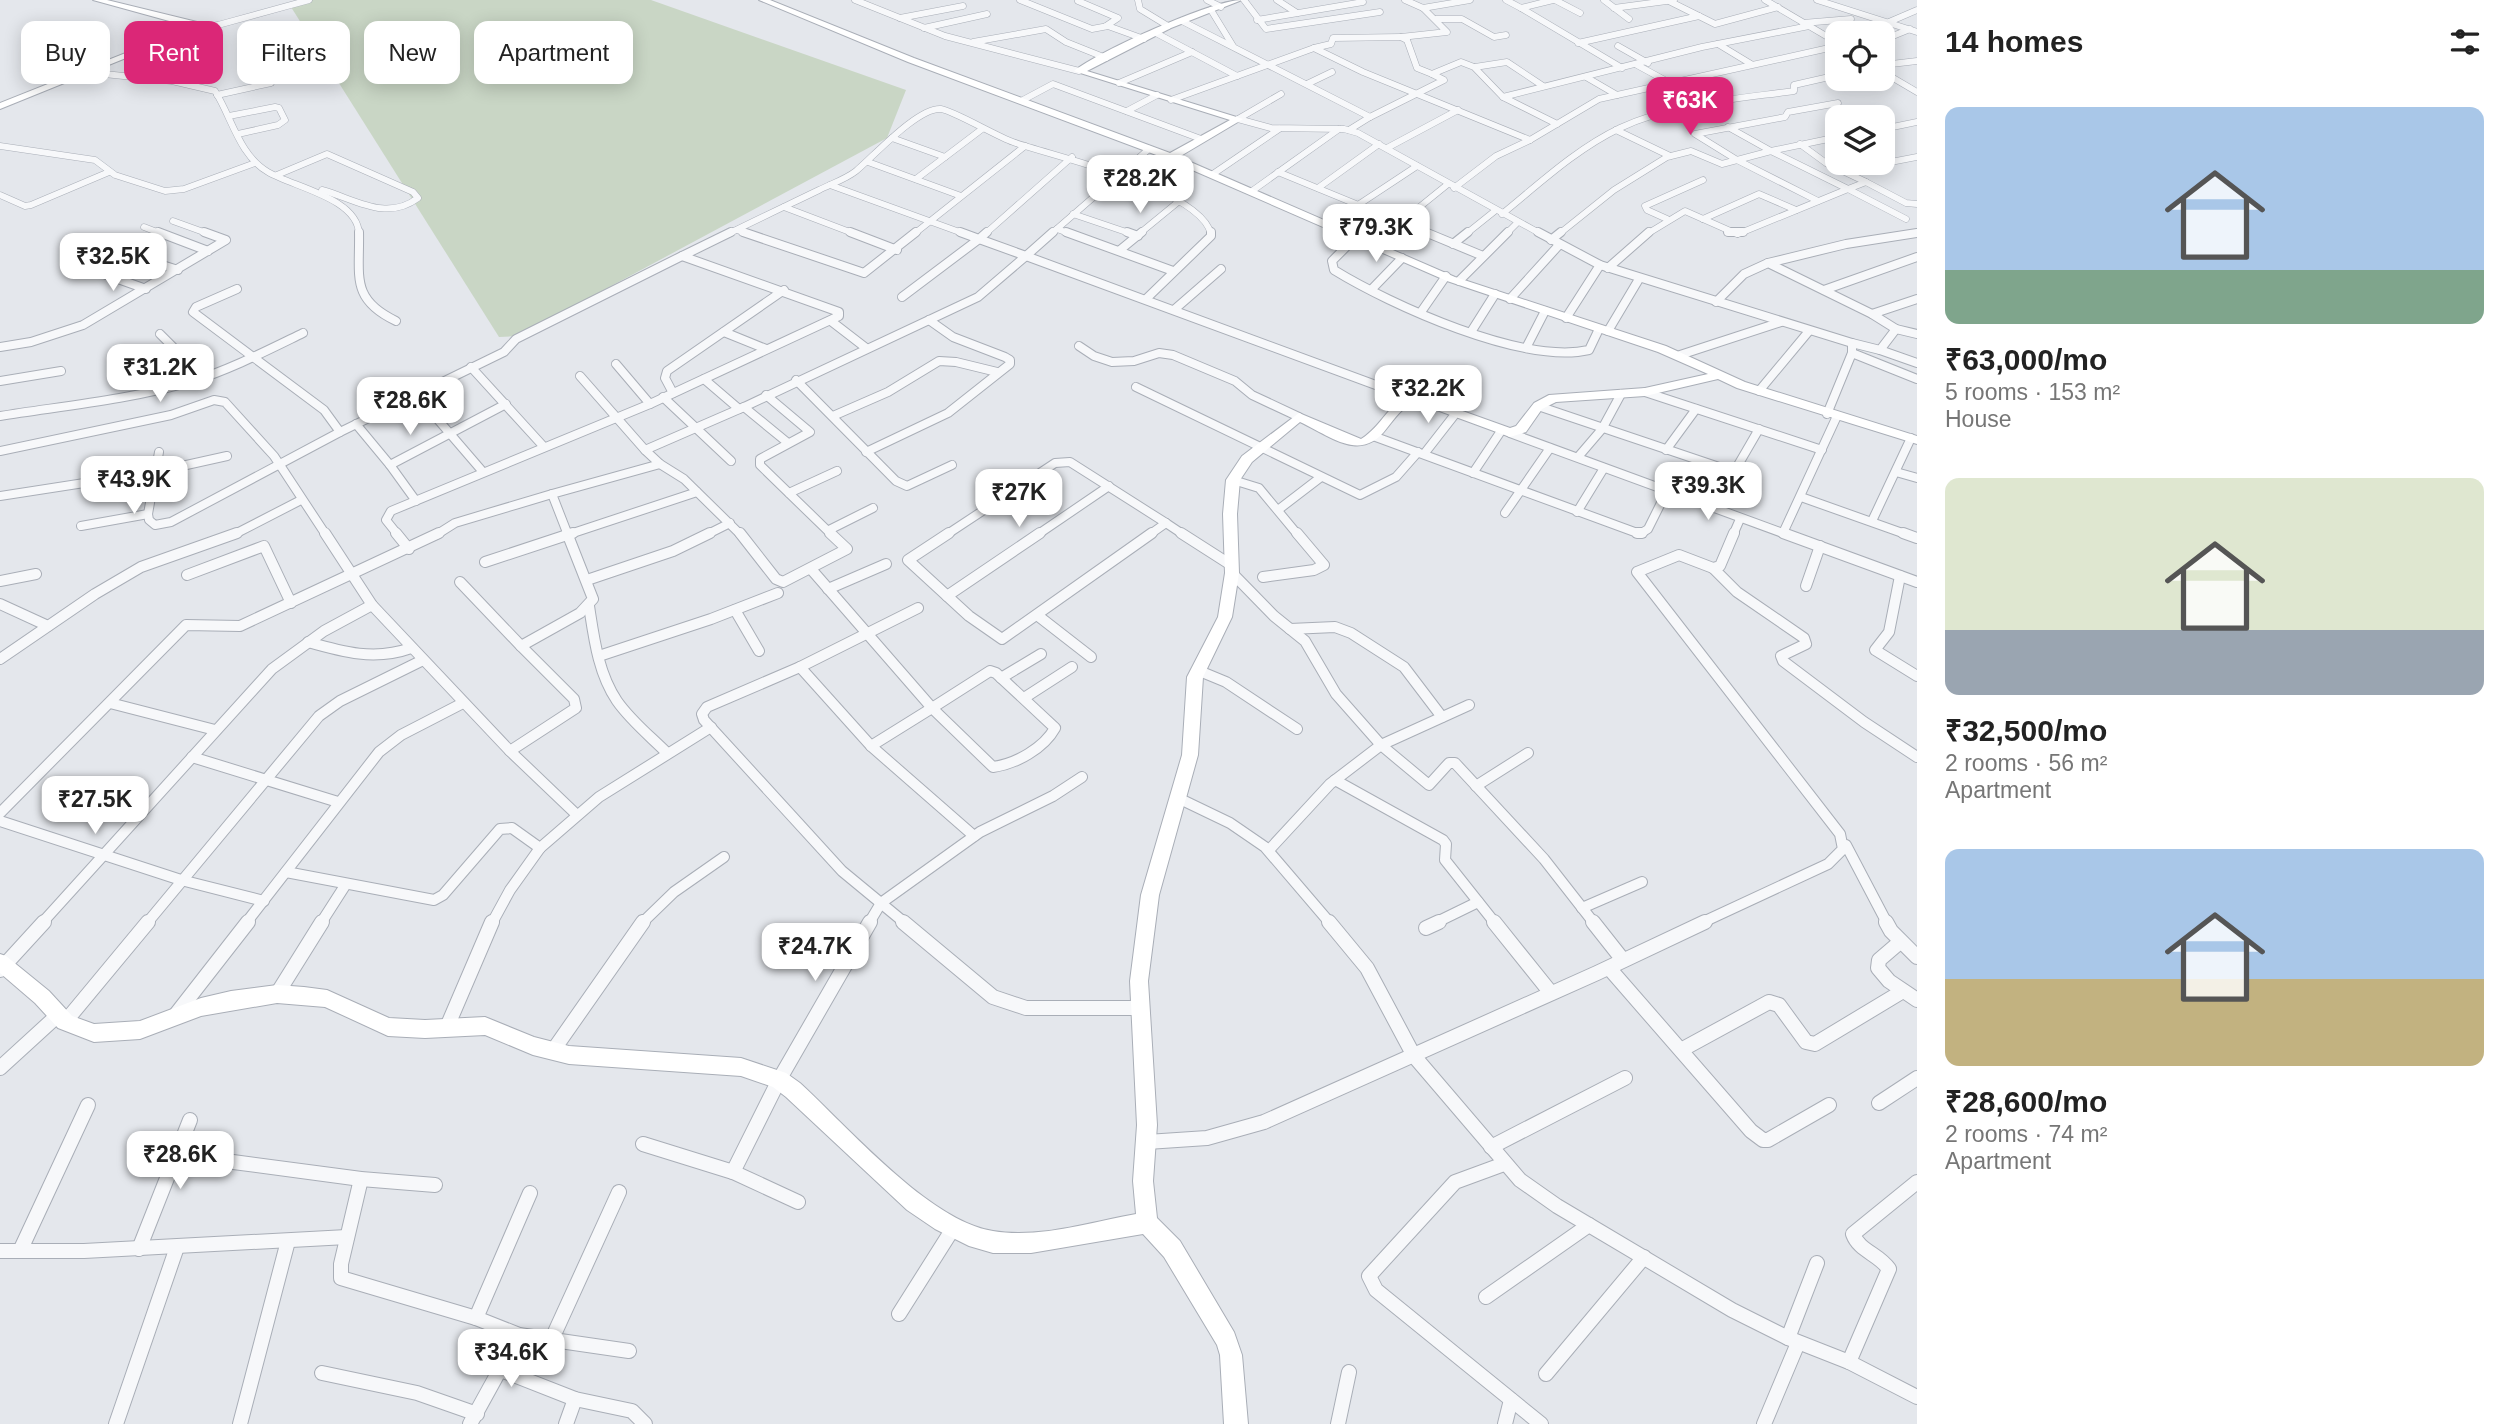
<!DOCTYPE html>
<meta charset="utf-8">
<style>
body{margin:0;font-family:Helvetica,sans-serif;background:#f6f6f6;color:#222;height:100vh;display:flex;flex-direction:column;font-size:26px;white-space:nowrap}
*{box-sizing:border-box;margin:0}
p{font-size:23px;color:#767676}
.icon{flex:none;width:38px;height:38px;fill:none;stroke:currentColor;stroke-width:2;stroke-linecap:round;stroke-linejoin:round}
.map{position:relative;flex:1;overflow:hidden}
.details{display:flex;flex-direction:column;background:#fff;width:595px}
.details>*{flex:none}
.guide{position:absolute;left:21px;top:21px;width:665px;height:63px;display:flex;gap:14px}
.buttons{position:absolute;left:1825px;top:21px;display:grid;gap:14px}
.buttons a{display:grid;place-items:center;width:70px;height:70px;border-radius:14px;background:#fff;box-shadow:0 4px 18px #0003;font-size:35px}
.price{position:absolute;translate:-50% -60px;padding:0 16px;border-radius:14px;background:#fff;color:#222;font-size:23px;line-height:46px;filter:drop-shadow(0 2px 4px #0008)}
.price::after{content:'';position:absolute;left:50%;top:42px;width:21px;height:16px;margin-left:-10px;background:inherit;clip-path:polygon(0 0,100% 0,50% 100%)}
.price.selected{background:#db2777;color:#fff}
ul{padding:0;list-style:none}
li{display:grid;align-content:center;gap:14px;height:371px;padding:0 28px}
li span{display:grid;place-items:center;height:217px;border-radius:14px;color:#555}
li>.icon{margin-inline-start:auto}
span .icon{width:126px;height:126px;fill:#fffc;stroke-width:1}
li b{font-size:30px}
h2{display:flex;justify-content:space-between;align-items:center;height:84px;padding:0 28px;font-size:30px}
.tag{padding:0 24px;border-radius:14px;background:#fff;box-shadow:0 4px 18px #0003;font-size:24px;line-height:63px}
.tag.selected{background:#db2777;color:#fff}
main{display:flex;flex:1;min-height:0}
.map>svg:first-child{display:block}
.green{fill:#c9d6c5}
.lines{fill:none;stroke-linecap:round;stroke-linejoin:round}
.street-far3-casing{stroke:#a9aeb7;stroke-width:7}
.street-far2-casing{stroke:#a9aeb7;stroke-width:10}
.street-far1-casing{stroke:#a9aeb7;stroke-width:12}
.street-casing{stroke:#a9aeb7;stroke-width:16}
.secondary-casing{stroke:#a9aeb7;stroke-width:2}
.street-far3{stroke:#f7f8fa;stroke-width:6}
.street-far2{stroke:#f7f8fa;stroke-width:8}
.street-far1{stroke:#f7f8fa;stroke-width:10}
.street{stroke:#f7f8fa;stroke-width:14}
.secondary{fill:#fff;fill-rule:evenodd}
</style>
<main>
<div class="map">
<svg width="1917" height="1424" viewBox="0 0 1917 1424">
<rect width="100%" height="100%" fill="#e4e7ec"/>
<!-- green -->
<polygon class="green" points="307,0 651,0 906,90 887,138 518,336 499,337 291,7"/>
<g class="lines">
<defs>
<g id="street-far3">
<polyline points="855,0 945,36 1079,71"/>
<polyline points="1020,0 1092,29 1108,26 1144,39"/>
<polyline points="1138,0 1140,9 1168,26"/>
<polyline points="1207,0 1221,7"/>
<polyline points="1244,0 1266,29 1380,12"/>
<polyline points="1277,0 1297,13"/>
<polyline points="1405,0 1423,8 1470,0"/>
<polyline points="1506,0 1521,8"/>
<polyline points="1553,0 1521,8 1622,68"/>
<polyline points="1555,0 1580,13"/>
<polyline points="1604,0 1629,19"/>
<polyline points="1765,0 1838,43"/>
<polyline points="1817,0 1917,32"/>
<polyline points="1078,1 1118,18 1106,26"/>
<polyline points="1669,1 1715,24 1778,7"/>
<polyline points="1614,8 1674,0"/>
<polyline points="1211,10 1233,46"/>
<polyline points="900,18 963,6"/>
<polyline points="1436,19 1462,19 1494,37 1506,35"/>
<polyline points="1257,20 1363,2"/>
<polyline points="1182,21 1370,117 1349,130"/>
<polyline points="1889,22 1917,10"/>
<polyline points="1803,23 1851,19"/>
<polyline points="196,28 218,25 309,0"/>
<polyline points="924,28 987,14"/>
<polyline points="1156,33 1237,76"/>
<polyline points="1401,37 1447,32 1423,8"/>
<polyline points="1883,40 1910,29"/>
<polyline points="973,42 1046,29 1066,42 1106,58"/>
<polyline points="1578,43 1699,16"/>
<polyline points="1718,44 1751,64"/>
<polyline points="1618,46 1648,63"/>
<polyline points="1314,48 1331,44 1333,38 1401,37 1407,40 1417,68 1432,74"/>
<polyline points="1637,65 1670,83"/>
<polyline points="1883,65 1917,61"/>
<polyline points="1475,67 1507,62 1543,86"/>
<path d="M85,72L172,81L215,91C232,118 239,155 268,172C293,187 358,198 359,234"/>
<polyline points="1883,72 1917,92"/>
<polyline points="1586,77 1617,95"/>
<polyline points="1119,83 1192,52"/>
<polyline points="1307,84 1332,72"/>
<polyline points="217,95 271,83"/>
<polyline points="1023,100 1053,84 1201,139"/>
<polyline points="1171,100 1314,48 1363,72 1530,140"/>
<polyline points="1127,111 1157,95"/>
<polyline points="229,116 275,107 279,108 285,120 278,125 238,134"/>
<polyline points="1370,117 1444,80 1432,74 1461,62 1474,67 1503,97"/>
<polyline points="1238,119 1271,128 1344,129 1358,133 1541,234"/>
<polyline points="1238,119 1281,94"/>
<polyline points="1557,124 1503,97 1702,47 1809,26"/>
<polyline points="1728,127 1771,151 1838,137"/>
<polyline points="1883,129 1917,122"/>
<polyline points="1616,130 1670,156"/>
<polyline points="892,138 945,157"/>
<polyline points="0,146 95,160 115,175 165,191 184,189 255,163"/>
<polyline points="1387,148 1458,110"/>
<polyline points="868,162 961,196"/>
<polyline points="1844,171 1917,157"/>
<polyline points="1278,172 1429,234"/>
<polyline points="1213,174 1279,129"/>
<path d="M277,175L327,154L413,192L418,198C386,222 355,199 322,190"/>
<polyline points="916,179 982,129"/>
<polyline points="1866,182 1906,203 1917,204"/>
<polyline points="830,185 965,234"/>
<polyline points="1318,188 1379,144"/>
<polyline points="1454,188 1496,156 1530,140 1599,99 1838,46"/>
<polyline points="1252,191 1339,129"/>
<polyline points="0,195 25,206 31,205 109,172"/>
<polyline points="1818,201 1737,160 1695,134 1785,117 1788,112 1838,103"/>
<polyline points="1358,205 1417,166"/>
<polyline points="784,207 855,234"/>
<polyline points="1073,214 1132,234"/>
<path d="M1502,214C1539,184 1576,149 1620,128C1674,103 1736,99 1794,91V85L1838,75"/>
<polyline points="1667,219 1647,210 1645,206 1703,180"/>
<polyline points="1703,219 1759,194 1796,210"/>
<polyline points="173,221 209,234"/>
<polyline points="1401,222 1448,184"/>
<polyline points="144,227 162,234"/>
<polyline points="1057,229 1071,234"/>
<polyline points="737,230 749,234"/>
<path d="M728,234C758,219 788,205 819,190C831,184 846,179 856,171C874,156 918,107 941,109C952,110 998,137 1013,142C1054,157 1200,188 1211,234"/>
<polyline points="914,234 1025,146"/>
<polyline points="985,234 1072,157"/>
<polyline points="1051,234 1149,149"/>
<polyline points="1139,234 1178,202"/>
<polyline points="1466,234 1496,210"/>
<polyline points="1506,234 1518,222"/>
<polyline points="1559,234 1614,190 1667,157 1691,151 1722,164 1771,151 1848,189 1866,182 1826,163 1800,144"/>
<polyline points="1647,234 1685,211 1737,234"/>
<polyline points="1738,234 1848,189 1906,219"/>
<polyline points="1911,234 1917,233"/>
</g>
<g id="street-far2">
<polyline points="158,232 208,251"/>
<path d="M359,232C360,276 350,299 396,321"/>
<polyline points="743,232 864,273 916,232"/>
<polyline points="850,232 897,250"/>
<polyline points="960,232 979,239 987,232"/>
<polyline points="1053,232 1026,256 1411,398"/>
<polyline points="1066,232 1173,271"/>
<polyline points="1127,232 1138,236"/>
<polyline points="1425,232 1483,256"/>
<polyline points="1538,232 1600,265 1852,343 1852,353 1827,414"/>
<polyline points="1728,232 1743,232"/>
<path d="M1355,238L1332,261L1334,270C1391,305 1523,365 1589,350L1599,329"/>
<polyline points="1551,240 1561,232"/>
<polyline points="1453,244 1468,232"/>
<polyline points="102,246 178,270"/>
<polyline points="1120,250 1142,232"/>
<polyline points="1768,263 1846,244 1917,233"/>
<polyline points="1608,268 1649,232"/>
<polyline points="90,269 146,289"/>
<polyline points="1459,281 1508,232"/>
<polyline points="237,289 196,307 193,312 324,410 340,432"/>
<polyline points="1371,290 1402,258"/>
<polyline points="1824,290 1917,257"/>
<polyline points="1146,299 1211,236 1211,232"/>
<polyline points="1510,299 1559,245"/>
<polyline points="1716,302 1744,274 1768,263 1872,314 1896,329 1917,334"/>
<polyline points="1175,309 1221,269"/>
<polyline points="1421,312 1446,276"/>
<polyline points="1872,314 1917,299"/>
<polyline points="1566,318 1600,265"/>
<polyline points="831,321 866,348"/>
<polyline points="1608,331 1639,279"/>
<polyline points="724,332 766,349"/>
<polyline points="1471,332 1495,294"/>
<polyline points="160,334 203,377"/>
<polyline points="1852,343 1880,350 1896,329"/>
<polyline points="1079,346 1094,356 1112,362 1134,361 1159,353 1173,355 1235,381 1252,395 1299,417"/>
<polyline points="0,347 31,342 83,325 226,240 204,232"/>
<polyline points="1526,348 1545,311"/>
<polyline points="1880,350 1917,363"/>
<polyline points="1852,353 1917,379"/>
<polyline points="1680,355 1781,322"/>
<polyline points="616,364 650,404"/>
<polyline points="471,367 544,447"/>
<polyline points="580,376 645,450 660,464 684,479 741,535"/>
<polyline points="704,379 739,409"/>
<polyline points="796,380 896,481 907,486 952,465"/>
<polyline points="0,381 61,371"/>
<polyline points="1136,387 1360,495 1396,477 1418,452"/>
<polyline points="1759,391 1809,331"/>
<polyline points="1645,392 1822,450"/>
<polyline points="415,393 483,472"/>
<polyline points="673,393 665,378 667,371 784,290"/>
<polyline points="766,395 810,432 760,459 760,465 832,535"/>
<polyline points="663,397 731,461"/>
<polyline points="1538,406 1734,472 1714,508"/>
<polyline points="744,407 788,443"/>
<path d="M0,416C63,406 128,400 190,382C229,370 266,351 303,333"/>
<polyline points="833,416 888,392 939,361 956,362 997,372"/>
<polyline points="356,424 390,465"/>
<polyline points="1510,433 1788,535"/>
<polyline points="1373,436 1640,534 1648,529 1667,491"/>
<polyline points="645,450 744,407 978,297 1026,256 979,239 902,297"/>
<polyline points="1666,450 1696,409"/>
<polyline points="0,451 171,415 214,400 225,402 274,456 326,535"/>
<polyline points="159,452 148,514 149,520 155,525 171,522 340,432 504,352 516,339 682,256"/>
<polyline points="866,452 948,413 1010,364 1010,360 1005,357 953,337 929,320"/>
<polyline points="1424,454 1456,413"/>
<polyline points="1578,457 1602,429 1621,394"/>
<polyline points="1734,472 1759,429"/>
<polyline points="1896,472 1917,478"/>
<polyline points="1473,473 1501,431"/>
<polyline points="1233,480 1259,488 1298,535"/>
<polyline points="789,493 837,471"/>
<polyline points="0,496 155,472 227,456"/>
<polyline points="1801,497 1908,535"/>
<polyline points="416,501 390,465 506,404"/>
<polyline points="1278,510 1321,477"/>
<polyline points="1577,512 1604,468"/>
<polyline points="1505,513 1550,448"/>
<polyline points="1872,521 1911,438"/>
<polyline points="1166,523 1184,535"/>
<polyline points="81,526 148,514"/>
<polyline points="829,530 873,508"/>
<polyline points="1783,533 1837,416"/>
<polyline points="233,535 301,500"/>
<polyline points="398,535 386,520 391,511 650,404 839,316 839,312 682,256 731,232"/>
<polyline points="436,535 455,523 552,494"/>
<polyline points="567,535 697,492"/>
<polyline points="568,535 552,494 660,464"/>
<polyline points="706,535 730,523"/>
<polyline points="946,535 1055,463 1070,462 1166,523"/>
<polyline points="1037,535 1109,486"/>
<polyline points="1149,535 1166,523"/>
<polyline points="1733,535 1740,519"/>
</g>
<g id="street-far1">
<polyline points="325,533 372,605 510,751 576,708 574,699 521,646 580,613 593,599 567,533"/>
<polyline points="396,533 409,549"/>
<polyline points="740,533 776,579 783,582 847,549 830,533"/>
<polyline points="949,533 908,560 969,616 1002,639 1152,533"/>
<polyline points="1181,533 1231,565"/>
<polyline points="1637,533 1642,533"/>
<polyline points="1783,533 1917,582"/>
<polyline points="1903,533 1917,538"/>
<polyline points="485,562 573,533"/>
<polyline points="1713,568 1737,592 1804,638 1806,644 1781,656 1783,661 1864,722 1917,757"/>
<polyline points="811,569 932,708"/>
<polyline points="1232,573 1274,616 1305,641 1336,694 1381,745 1429,785 1449,763 1455,763 1544,859 1594,923"/>
<polyline points="187,575 264,546 291,603"/>
<polyline points="1900,576 1889,632 1875,650 1917,676"/>
<polyline points="1263,577 1314,570 1324,565 1297,533"/>
<polyline points="587,580 673,551 710,533"/>
<polyline points="0,581 36,574"/>
<polyline points="460,582 521,646"/>
<polyline points="1806,586 1820,546"/>
<polyline points="828,589 886,564"/>
<polyline points="947,596 1040,533"/>
<polyline points="0,604 48,626"/>
<path d="M589,606C594,638 598,673 617,701C631,721 650,736 667,753"/>
<polyline points="735,610 759,651"/>
<polyline points="1037,615 1091,657"/>
<polyline points="1290,629 1335,627 1351,633 1404,667 1442,717"/>
<path d="M308,642C343,652 375,661 411,648"/>
<polyline points="599,656 711,619 778,593"/>
<polyline points="0,659 95,594 141,567 237,533"/>
<polyline points="800,667 871,746 974,836"/>
<polyline points="1197,670 1226,682 1297,729"/>
<path d="M990,671L996,673L1055,728C1044,748 1016,764 993,767L932,708Z"/>
<polyline points="1001,678 1041,654"/>
<polyline points="1024,698 1072,667"/>
<polyline points="110,703 215,730"/>
<polyline points="871,746 932,708"/>
<polyline points="510,751 577,815"/>
<polyline points="192,757 338,802"/>
<polyline points="1335,780 1443,840 1446,844 1445,860 1495,923"/>
<polyline points="1476,786 1528,753"/>
<polyline points="1178,798 1230,823 1265,847 1330,923"/>
<polyline points="0,813 186,625 240,626 439,533"/>
<polyline points="0,821 181,880 264,901"/>
<polyline points="1846,845 1887,923"/>
<polyline points="1269,850 1330,784 1381,745 1469,705"/>
<polyline points="286,872 434,900 443,895 500,829 512,828 540,848 599,797 711,727"/>
<polyline points="1582,908 1642,882"/>
<polyline points="42,923 272,669 324,631 372,605"/>
<polyline points="147,923 319,716 340,701 423,660"/>
<polyline points="246,923 379,752 401,735 463,703"/>
<polyline points="321,923 346,884"/>
<polyline points="492,923 510,890 540,848"/>
<polyline points="642,923 674,892 724,857"/>
<polyline points="869,923 881,903 980,832 1053,796 1082,777"/>
<polyline points="905,923 842,871 704,720 702,714 707,707 800,667 918,608"/>
<polyline points="1435,923 1478,902"/>
<polyline points="1701,923 1828,864 1843,849 1840,834 1637,572 1679,555 1713,568 1720,566 1734,533"/>
</g>
<g id="street">
<polyline points="903,922 993,997 1026,1008 1139,1008"/>
<polyline points="1329,922 1367,968 1414,1056 1520,1180 1557,1206 1732,1310 1788,1338 1849,1362 1917,1397"/>
<polyline points="1494,922 1551,993"/>
<polyline points="1593,922 1623,960"/>
<polyline points="1886,922 1891,931 1917,957"/>
<polyline points="1426,928 1439,922"/>
<polyline points="1900,942 1879,960 1878,968 1889,981 1917,1000"/>
<polyline points="1609,968 1751,1131 1763,1140 1768,1140 1829,1105"/>
<polyline points="0,970 44,922"/>
<polyline points="277,994 322,922"/>
<polyline points="177,1013 248,922"/>
<polyline points="65,1022 148,922"/>
<polyline points="447,1027 492,922"/>
<polyline points="1681,1050 1769,1002 1779,1005 1806,1042 1815,1044 1903,991"/>
<polyline points="552,1052 643,922"/>
<polyline points="0,1068 58,1015"/>
<polyline points="1879,1103 1917,1078"/>
<polyline points="1147,1142 1207,1138 1264,1122 1597,973 1705,922"/>
<polyline points="643,1144 733,1172 798,1202"/>
<polyline points="1491,1147 1625,1078"/>
<polyline points="218,1160 361,1179 435,1185"/>
<polyline points="1504,1164 1455,1182 1369,1276 1376,1290 1541,1424"/>
<polyline points="733,1172 779,1080 870,922"/>
<polyline points="361,1179 341,1264 341,1278 476,1318 519,1335 629,1351"/>
<polyline points="139,1249 190,1120"/>
<polyline points="0,1251 84,1251 347,1237"/>
<polyline points="20,1251 88,1105"/>
<polyline points="1486,1297 1589,1225"/>
<polyline points="899,1314 954,1227"/>
<polyline points="476,1318 530,1193"/>
<polyline points="1788,1338 1817,1263"/>
<polyline points="551,1341 619,1192"/>
<path d="M1849,1362L1889,1269C1879,1254 1859,1251 1853,1234L1917,1182"/>
<polyline points="501,1370 575,1399 632,1411 645,1424"/>
<polyline points="322,1373 417,1393 477,1414"/>
<polyline points="1546,1374 1644,1257"/>
<polyline points="116,1424 177,1247"/>
<polyline points="240,1424 288,1241"/>
<polyline points="470,1424 519,1335"/>
<polyline points="566,1424 575,1399"/>
<polyline points="1338,1424 1349,1372"/>
<polyline points="1505,1424 1511,1400"/>
<polyline points="1764,1424 1798,1343"/>
</g>
<g id="secondary">
<polygon points="93,0 107,0 197,22 200,28 0,109 0,103 191,27"/>
<path d="M759,0H770L914,58L1170,153L1230,120L1074,71C1099,51 1212,0 1242,0L1171,28L1087,71L1243,119L1179,157L1455,277L1666,346L1745,382L1917,436V444L1737,388L1718,379L1645,396L1556,402L1542,409L1526,432L1510,437L1415,402C1402,407 1395,418 1387,428C1361,463 1332,437 1300,422L1252,462L1240,480L1237,514L1239,573L1232,617L1203,677L1198,755L1159,895L1148,981L1157,1125L1153,1181L1157,1218L1180,1241L1234,1332L1242,1355L1248,1424H1224L1220,1355L1217,1345L1164,1257L1143,1234L1031,1253H993L969,1246L935,1229L907,1210L786,1097L773,1087L741,1076L569,1064L533,1055L485,1035L425,1038L388,1036L325,1007L277,1003L201,1016L140,1039L94,1042L58,1028L35,1003L0,973V954L6,956L49,991L72,1016L94,1024L140,1021L201,998L231,991L277,985L304,987L327,990L389,1018L425,1020L485,1017L534,1037L569,1046L741,1058L786,1073L800,1083C848,1127 929,1221 993,1231C1040,1239 1090,1222 1136,1214L1133,1181L1137,1125L1130,981L1141,895L1182,755L1187,677L1218,617L1225,573L1223,514L1226,480L1242,456L1299,413L1361,439C1383,426 1388,401 1415,394L1510,428L1516,426L1534,403L1549,395L1645,388L1708,374L1658,352L1447,281L1167,159L908,62Z"/>
</g>
</defs>
<!-- street-far3 casing -->
<use href="#street-far3" class="street-far3-casing"/>
<!-- street-far2 casing -->
<use href="#street-far2" class="street-far2-casing"/>
<!-- street-far1 casing -->
<use href="#street-far1" class="street-far1-casing"/>
<!-- street casing -->
<use href="#street" class="street-casing"/>
<!-- secondary casing -->
<use href="#secondary" class="secondary-casing"/>
<!-- street-far3 -->
<use href="#street-far3" class="street-far3"/>
<!-- street-far2 -->
<use href="#street-far2" class="street-far2"/>
<!-- street-far1 -->
<use href="#street-far1" class="street-far1"/>
<!-- street -->
<use href="#street" class="street"/>
<!-- secondary -->
<use href="#secondary" class="secondary"/>
</g>
</svg>
<div class="buttons">
<a><svg class="icon" aria-label="locate" viewBox="0 0 24 24"><circle cx="12" cy="12" r="6"/><path d="M12 2v4M12 18v4M2 12h4M18 12h4"/></svg></a>
<a><svg class="icon" aria-label="layers" viewBox="0 0 24 24"><path d="M12 4l9 5-9 5-9-5zM3 14l9 5 9-5"/></svg></a>
</div>
<b class="price selected" style="left:1690px;top:137px">₹63K</b>
<b class="price" style="left:1140px;top:215px">₹28.2K</b>
<b class="price" style="left:1376px;top:264px">₹79.3K</b>
<b class="price" style="left:113px;top:293px">₹32.5K</b>
<b class="price" style="left:160px;top:404px">₹31.2K</b>
<b class="price" style="left:1428px;top:425px">₹32.2K</b>
<b class="price" style="left:410px;top:437px">₹28.6K</b>
<b class="price" style="left:134px;top:516px">₹43.9K</b>
<b class="price" style="left:1708px;top:522px">₹39.3K</b>
<b class="price" style="left:1019px;top:529px">₹27K</b>
<b class="price" style="left:95px;top:836px">₹27.5K</b>
<b class="price" style="left:815px;top:983px">₹24.7K</b>
<b class="price" style="left:180px;top:1191px">₹28.6K</b>
<b class="price" style="left:511px;top:1389px">₹34.6K</b>
<div class="guide">
<a class="tag">Buy</a>
<a class="tag selected">Rent</a>
<a class="tag">Filters</a>
<a class="tag">New</a>
<a class="tag">Apartment</a>
</div>
</div>
<section class="details">
<h2>14 homes<svg class="icon" aria-label="filters" viewBox="0 0 24 24"><path d="M4 7h16M4 17h16"/><circle cx="9" cy="7" r="2"/><circle cx="15" cy="17" r="2"/></svg></h2>
<ul>
<li><span style="background:linear-gradient(#a9c7e8 75%,#7fa58c 0)"><svg class="icon" aria-label="home" viewBox="0 0 24 24"><path d="M3 11l9-7 9 7M6 9v11h12V9"/></svg></span><div><b>₹63,000/mo</b><p>5 rooms · 153 m²</p><p>House</p></div></li>
<li><span style="background:linear-gradient(#dfe7d0 70%,#9aa5b1 0)"><svg class="icon" aria-label="home" viewBox="0 0 24 24"><path d="M3 11l9-7 9 7M6 9v11h12V9"/></svg></span><div><b>₹32,500/mo</b><p>2 rooms · 56 m²</p><p>Apartment</p></div></li>
<li><span style="background:linear-gradient(#a9c7e8 60%,#c2b280 0)"><svg class="icon" aria-label="home" viewBox="0 0 24 24"><path d="M3 11l9-7 9 7M6 9v11h12V9"/></svg></span><div><b>₹28,600/mo</b><p>2 rooms · 74 m²</p><p>Apartment</p></div></li>
</ul>
</section>
</main>
